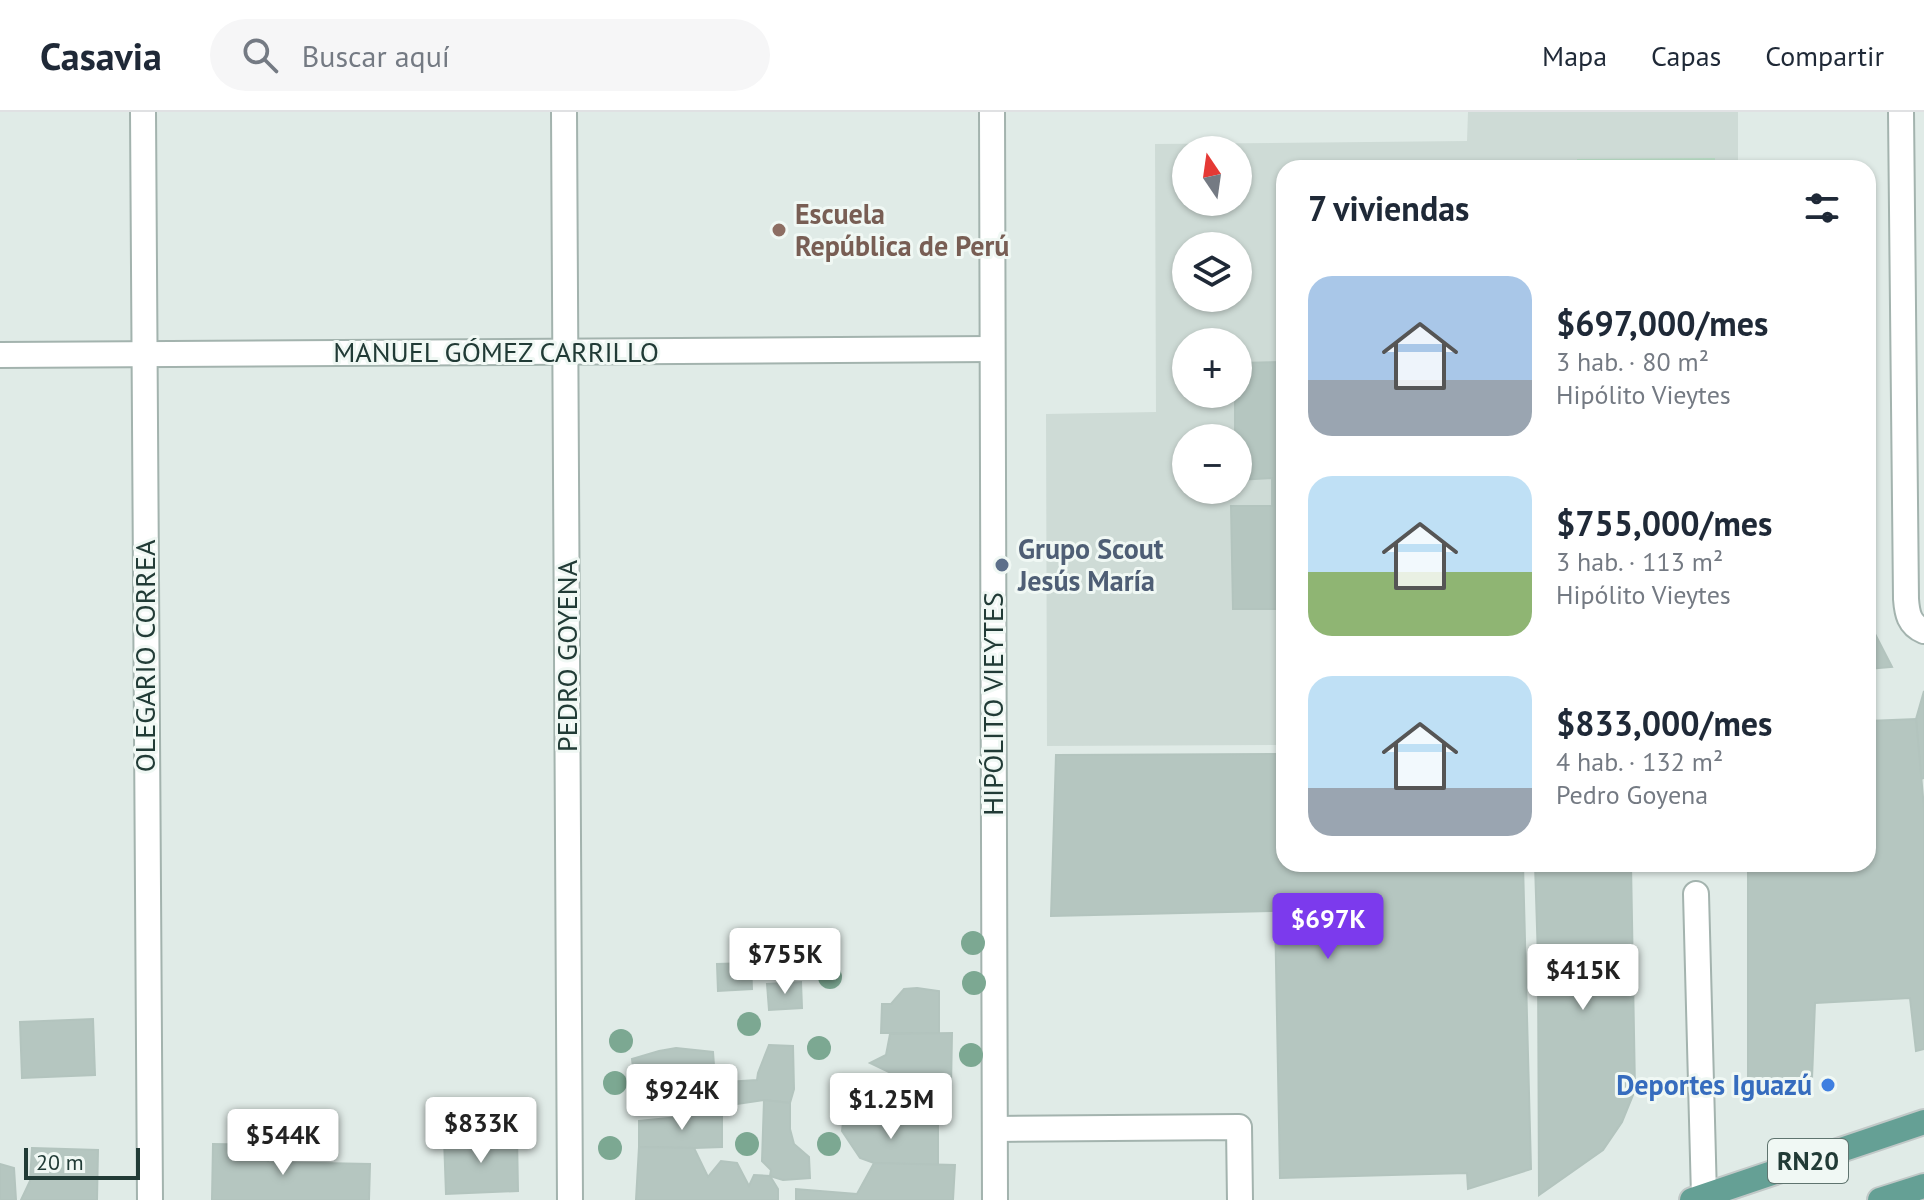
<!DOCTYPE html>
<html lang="es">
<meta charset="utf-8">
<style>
body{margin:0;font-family:"PT Sans",sans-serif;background:#f6f6f7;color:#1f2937;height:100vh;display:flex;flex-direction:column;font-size:30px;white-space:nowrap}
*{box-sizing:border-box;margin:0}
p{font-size:26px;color:#747a83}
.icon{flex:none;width:44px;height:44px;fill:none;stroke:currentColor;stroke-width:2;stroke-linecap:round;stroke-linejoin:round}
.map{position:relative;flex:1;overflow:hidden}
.drawer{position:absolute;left:1276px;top:48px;width:600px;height:712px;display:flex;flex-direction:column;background:#fff;border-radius:24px;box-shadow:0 2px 6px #0004}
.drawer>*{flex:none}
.needle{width:52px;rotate:347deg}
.controls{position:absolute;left:1172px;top:24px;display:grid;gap:16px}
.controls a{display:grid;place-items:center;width:80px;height:80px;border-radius:50%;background:#fff;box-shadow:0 2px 6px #0004;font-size:40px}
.scale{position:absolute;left:24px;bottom:20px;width:116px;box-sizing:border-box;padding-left:8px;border:4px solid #213b36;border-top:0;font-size:22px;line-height:28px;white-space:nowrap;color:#213b36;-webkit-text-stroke:6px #f0f8f4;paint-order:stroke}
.price{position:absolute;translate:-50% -68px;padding:0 18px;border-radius:8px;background:#fff;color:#222;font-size:26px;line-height:52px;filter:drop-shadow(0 2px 4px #0008)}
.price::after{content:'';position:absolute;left:50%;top:48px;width:24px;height:18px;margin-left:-12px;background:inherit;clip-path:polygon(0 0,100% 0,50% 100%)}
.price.active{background:#7c3aed;color:#fff}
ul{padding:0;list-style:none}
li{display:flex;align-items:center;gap:24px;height:200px;padding:0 32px}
li span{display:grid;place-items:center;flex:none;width:224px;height:160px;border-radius:24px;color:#555}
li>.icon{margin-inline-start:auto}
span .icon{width:96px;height:96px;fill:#fffc;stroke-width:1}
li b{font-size:34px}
h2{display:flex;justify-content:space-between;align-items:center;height:96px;padding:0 32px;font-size:34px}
header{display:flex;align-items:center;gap:48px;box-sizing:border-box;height:112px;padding:0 40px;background:#fff;border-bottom:2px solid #e0e1e3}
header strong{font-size:38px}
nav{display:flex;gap:44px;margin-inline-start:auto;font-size:28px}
.search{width:560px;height:72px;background:#f6f6f7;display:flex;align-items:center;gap:20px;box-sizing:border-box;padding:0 28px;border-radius:44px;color:#747a83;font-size:30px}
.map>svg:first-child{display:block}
.built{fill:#cedbd6;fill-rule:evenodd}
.green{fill:#b9dcc5}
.building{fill:#b5c6c0;stroke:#b3c4be;stroke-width:2}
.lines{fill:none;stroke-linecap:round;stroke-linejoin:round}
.minor-casing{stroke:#a3b3ae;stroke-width:28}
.major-casing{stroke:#c1c8c7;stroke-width:28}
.minor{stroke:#fff;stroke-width:24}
.major{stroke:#65a095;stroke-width:24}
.tree{fill:#7ca892}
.education-dot{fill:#8d6e63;stroke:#f0f8f4;stroke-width:3}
.service-dot{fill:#5c6f8a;stroke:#f0f8f4;stroke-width:3}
.shop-dot{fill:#3f7fe0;stroke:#f0f8f4;stroke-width:3}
.labels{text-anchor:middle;stroke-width:6;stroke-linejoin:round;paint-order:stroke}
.shield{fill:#f0f8f4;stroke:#5f746f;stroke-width:2}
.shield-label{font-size:26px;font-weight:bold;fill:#213b36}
.education-label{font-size:28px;font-weight:bold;fill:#785e54;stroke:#f0f8f4;text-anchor:start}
.street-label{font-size:28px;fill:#213b36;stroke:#f0f8f4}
.service-label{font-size:28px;font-weight:bold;fill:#4e5e75;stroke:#f0f8f4;text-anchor:start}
.shop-label{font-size:28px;font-weight:bold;fill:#366cbe;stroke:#f0f8f4;text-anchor:end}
</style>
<header>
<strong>Casavia</strong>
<div class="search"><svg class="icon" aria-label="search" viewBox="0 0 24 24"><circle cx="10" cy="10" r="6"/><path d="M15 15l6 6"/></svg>Buscar aquí</div>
<nav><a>Mapa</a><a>Capas</a><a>Compartir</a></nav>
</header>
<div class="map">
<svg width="1924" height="1088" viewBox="0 0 1924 1088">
<rect width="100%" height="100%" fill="#e0ebe7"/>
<!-- built -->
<path class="built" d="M1468,0H1738V56H1284V633L1047,634L1046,302L1156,300L1155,32L1467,29ZM1186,38H1238V90H1186ZM1186,134H1238V186H1186ZM1186,230H1238V282H1186ZM1186,326H1238V378H1186Z"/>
<!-- green -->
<polygon class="green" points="1715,46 1715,56 1577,56 1577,47"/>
<!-- building -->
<g class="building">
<polygon points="1284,250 1284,497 1233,497 1231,394 1272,394 1272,366 1238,368 1238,326 1235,326 1235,282 1238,282 1238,251"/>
<polygon points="1868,448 1875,448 1874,520 1892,555 1868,557"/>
<polygon points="1924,579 1924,666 1921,667 1916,607"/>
<rect x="1280" y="598" width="4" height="37"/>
<polygon points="1916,607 1924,696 1924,937 1916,939 1910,886 1815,891 1812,967 1748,977 1748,752 1868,752 1868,609"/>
<polygon points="1284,642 1284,752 1523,752 1531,1057 1468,1077 1467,1061 1280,1066 1275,799 1051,804 1056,643"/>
<polygon points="1535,752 1631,752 1635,978 1622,1010 1603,1038 1539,1083 1538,847"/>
<polygon points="751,851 752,877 718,879 717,852"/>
<polygon points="801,870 802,896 769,898 767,872"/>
<polygon points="917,876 939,879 939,921 881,921 882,892 891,892 904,877"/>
<polygon points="93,907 95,963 22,966 20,910"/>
<polygon points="952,921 951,976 932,979 932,1002 903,999 900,981 892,975 889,960 870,951 886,943 890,922"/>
<polygon points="769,933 793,934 794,977 790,991 764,988 717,995 701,982 726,970 757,968 758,961"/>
<polygon points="676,936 713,940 715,967 701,976 699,991 637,992 632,947 659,939"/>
<polygon points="764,988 790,991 790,1017 794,1032 809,1045 810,1066 783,1068 770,1064 771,1058 762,1049"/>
<polygon points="844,1002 878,1003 886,1013 938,1013 938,1053 874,1051 860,1046 842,1019"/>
<polygon points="699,1003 722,1005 722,1035 694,1036 639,1035 639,1009"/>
<polygon points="517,1024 518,1079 446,1082 444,1026"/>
<polygon points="213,1032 268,1033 268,1050 370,1052 369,1088 212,1088"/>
<polygon points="639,1035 694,1036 708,1065 721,1049 737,1051 749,1074 754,1063 770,1064 778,1077 778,1088 636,1088"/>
<polygon points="32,1036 98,1038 97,1088 21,1088 30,1069"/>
<polygon points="874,1051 955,1053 953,1088 796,1088 796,1077 857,1082"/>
<polygon points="0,1052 14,1056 16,1088 0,1088"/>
</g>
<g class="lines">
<defs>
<g id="minor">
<polyline points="143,0 150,1088"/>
<polyline points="564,0 570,1088"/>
<polyline points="992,0 995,1088"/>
<path d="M1901,0L1906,487C1907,501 1909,513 1924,519"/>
<polyline points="0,243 992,237"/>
<polyline points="1696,782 1704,1084"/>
<polyline points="995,1017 1239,1015 1240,1088"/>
</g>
<g id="major">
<polyline points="1692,1088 1924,1010"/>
<polyline points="1880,1088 1924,1074"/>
</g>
</defs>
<!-- minor casing -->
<use href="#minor" class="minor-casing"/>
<!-- major casing -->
<use href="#major" class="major-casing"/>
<!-- minor -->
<use href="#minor" class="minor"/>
<!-- major -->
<use href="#major" class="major"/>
</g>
<!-- trees -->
<g class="tree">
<circle cx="973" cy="831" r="12"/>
<circle cx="830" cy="865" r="12"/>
<circle cx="974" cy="871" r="12"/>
<circle cx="749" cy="912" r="12"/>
<circle cx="621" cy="929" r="12"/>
<circle cx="819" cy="936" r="12"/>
<circle cx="971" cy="943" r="12"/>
<circle cx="615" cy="971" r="12"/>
<circle cx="747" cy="1032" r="12"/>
<circle cx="829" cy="1032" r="12"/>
<circle cx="610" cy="1036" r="12"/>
</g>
<!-- markers -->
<circle class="education-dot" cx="779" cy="118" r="8"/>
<circle class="service-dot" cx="1002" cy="453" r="8"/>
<circle class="shop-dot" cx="1828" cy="973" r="8"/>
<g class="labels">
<!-- shield labels -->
<rect class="shield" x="1768" y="1027" width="80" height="44" rx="6"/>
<g class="shield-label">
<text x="1808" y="1058">RN20</text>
</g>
<!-- education labels -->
<g class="education-label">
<text x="795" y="112">Escuela<tspan x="795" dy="32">República de Perú</tspan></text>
</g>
<!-- street labels -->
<g class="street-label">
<text x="496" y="250">MANUEL GÓMEZ CARRILLO</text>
<text transform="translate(145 544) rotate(-90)" y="10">OLEGARIO CORREA</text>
<text transform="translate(567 544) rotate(-90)" y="10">PEDRO GOYENA</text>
<text transform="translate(993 592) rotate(-90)" y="10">HIPÓLITO VIEYTES</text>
</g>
<!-- service labels -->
<g class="service-label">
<text x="1018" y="447">Grupo Scout<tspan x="1018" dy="32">Jesús María</tspan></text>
</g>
<!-- shop labels -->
<g class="shop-label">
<text x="1812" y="983">Deportes Iguazú</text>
</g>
</g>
</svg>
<div class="controls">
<a><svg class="needle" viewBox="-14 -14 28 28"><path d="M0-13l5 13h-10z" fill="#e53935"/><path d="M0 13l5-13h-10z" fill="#747a83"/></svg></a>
<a><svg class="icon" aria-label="layers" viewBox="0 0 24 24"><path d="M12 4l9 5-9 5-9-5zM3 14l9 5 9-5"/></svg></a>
<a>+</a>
<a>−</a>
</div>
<div class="scale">20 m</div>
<b class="price active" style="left:1328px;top:849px">$697K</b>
<b class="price" style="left:785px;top:884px">$755K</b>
<b class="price" style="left:1583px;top:900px">$415K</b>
<b class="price" style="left:682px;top:1020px">$924K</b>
<b class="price" style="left:891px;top:1029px">$1.25M</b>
<b class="price" style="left:481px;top:1053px">$833K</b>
<b class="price" style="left:283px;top:1065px">$544K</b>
<section class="drawer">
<h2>7 viviendas<svg class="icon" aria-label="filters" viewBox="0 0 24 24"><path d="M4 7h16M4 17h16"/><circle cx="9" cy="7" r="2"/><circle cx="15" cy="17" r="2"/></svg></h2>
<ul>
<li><span style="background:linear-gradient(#a9c7e8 65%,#9aa5b1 0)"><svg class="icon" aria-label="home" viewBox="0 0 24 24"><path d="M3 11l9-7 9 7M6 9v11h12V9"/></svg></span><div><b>$697,000/mes</b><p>3 hab. · 80 m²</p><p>Hipólito Vieytes</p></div></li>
<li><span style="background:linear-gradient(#bfe0f5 60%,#8fb573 0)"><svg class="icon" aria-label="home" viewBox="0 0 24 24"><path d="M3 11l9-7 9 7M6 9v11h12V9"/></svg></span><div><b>$755,000/mes</b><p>3 hab. · 113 m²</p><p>Hipólito Vieytes</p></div></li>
<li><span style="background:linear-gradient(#bfe0f5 70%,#9aa5b1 0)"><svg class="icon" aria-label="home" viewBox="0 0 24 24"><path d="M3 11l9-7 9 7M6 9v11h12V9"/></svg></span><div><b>$833,000/mes</b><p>4 hab. · 132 m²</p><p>Pedro Goyena</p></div></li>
</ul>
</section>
</div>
